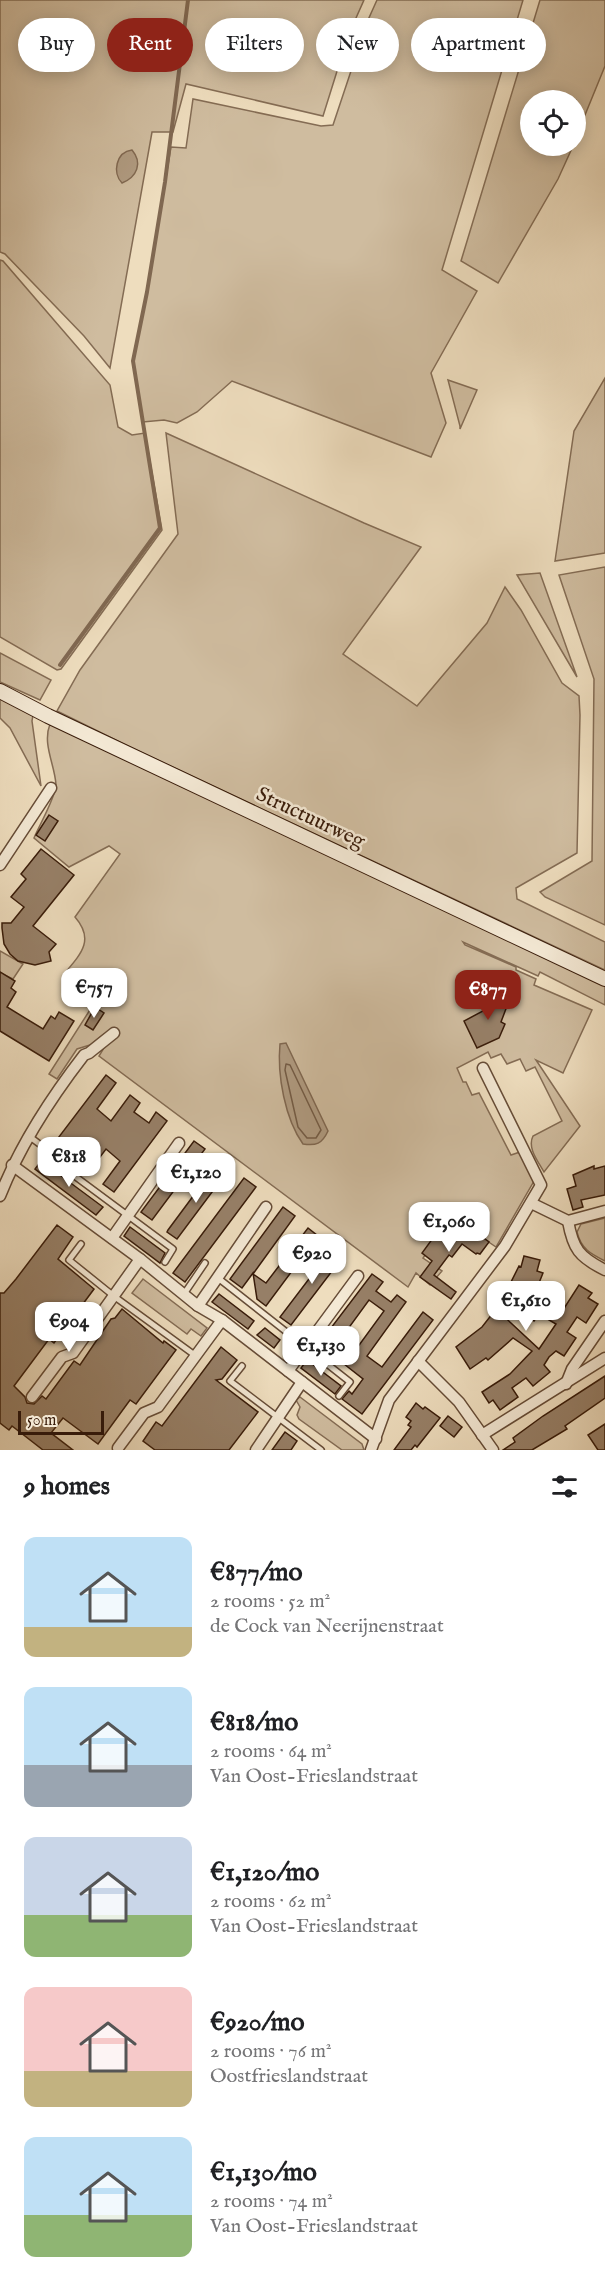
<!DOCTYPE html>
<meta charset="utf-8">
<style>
body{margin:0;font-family:"IM FELL English",serif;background:#f6f6f6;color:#202124;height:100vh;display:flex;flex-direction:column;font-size:22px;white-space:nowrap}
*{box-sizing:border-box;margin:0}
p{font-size:20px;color:#757577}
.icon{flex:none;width:33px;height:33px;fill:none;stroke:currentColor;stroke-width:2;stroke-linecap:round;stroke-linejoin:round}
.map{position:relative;height:1450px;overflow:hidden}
.side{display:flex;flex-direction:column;background:#fff;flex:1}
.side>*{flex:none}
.guide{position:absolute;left:18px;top:18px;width:570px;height:54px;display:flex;gap:12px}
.fabs{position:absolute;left:520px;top:90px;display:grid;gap:12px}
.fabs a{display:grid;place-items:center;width:66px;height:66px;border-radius:50%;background:#fff;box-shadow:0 3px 15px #0003;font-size:30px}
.scale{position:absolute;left:18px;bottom:15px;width:86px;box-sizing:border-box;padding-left:6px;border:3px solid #391c0a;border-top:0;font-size:16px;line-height:21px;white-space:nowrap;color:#391c0a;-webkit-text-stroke:4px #f4e9d5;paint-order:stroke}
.price{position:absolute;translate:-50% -51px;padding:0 14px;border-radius:12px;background:#fff;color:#222;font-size:20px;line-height:39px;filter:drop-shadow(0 2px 3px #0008)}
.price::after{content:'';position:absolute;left:50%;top:36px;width:18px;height:14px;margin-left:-9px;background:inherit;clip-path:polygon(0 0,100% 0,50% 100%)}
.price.active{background:#8f2418;color:#fff}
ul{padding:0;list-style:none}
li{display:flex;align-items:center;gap:18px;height:150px;padding:0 24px}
li span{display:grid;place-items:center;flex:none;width:168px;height:120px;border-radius:12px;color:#555}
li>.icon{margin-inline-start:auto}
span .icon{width:72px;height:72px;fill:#fffc;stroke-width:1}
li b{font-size:26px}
h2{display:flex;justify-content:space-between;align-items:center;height:72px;padding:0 24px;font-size:26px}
.pill{padding:0 21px;border-radius:27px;background:#fff;box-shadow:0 3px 15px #0003;font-size:21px;line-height:54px}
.pill.active{background:#8f2418;color:#fff}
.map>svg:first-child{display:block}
.green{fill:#cfbc9f;stroke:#846c54;stroke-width:1.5}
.water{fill:#b09b81;stroke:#806851;stroke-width:1.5}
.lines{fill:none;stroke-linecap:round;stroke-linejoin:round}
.shore{stroke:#745c46;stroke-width:1.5}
.stream{stroke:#806851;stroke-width:4}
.building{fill:#978068;stroke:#391c0a;stroke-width:1.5;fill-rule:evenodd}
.service-casing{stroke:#664c37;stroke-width:8}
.minor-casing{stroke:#664c37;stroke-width:13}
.secondary-casing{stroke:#391c0a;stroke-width:16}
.service{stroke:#f4e9d5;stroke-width:5}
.minor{stroke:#f4e9d5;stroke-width:10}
.secondary{stroke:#f4e9d5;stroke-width:14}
.labels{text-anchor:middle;stroke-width:5;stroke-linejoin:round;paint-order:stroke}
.street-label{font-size:21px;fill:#391c0a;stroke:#f4e9d5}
</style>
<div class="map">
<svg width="605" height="1450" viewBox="0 0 605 1450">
<rect width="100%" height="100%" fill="#eeddbe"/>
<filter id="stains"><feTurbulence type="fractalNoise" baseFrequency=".00333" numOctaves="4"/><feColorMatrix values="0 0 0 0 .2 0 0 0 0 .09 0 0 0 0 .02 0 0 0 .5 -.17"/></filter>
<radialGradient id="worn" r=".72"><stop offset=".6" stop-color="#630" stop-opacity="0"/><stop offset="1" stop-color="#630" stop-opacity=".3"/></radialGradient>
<!-- green -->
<g class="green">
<polygon points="0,0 364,0 348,36 323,116 186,84 173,132 152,132 110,368 84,336 5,254 0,252"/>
<polygon points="377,0 523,0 442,270 477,291 431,373 446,423 431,457 232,381 197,412 177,423 164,420 143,422 133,362 147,294 171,147 186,148 193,99 321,126 333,125 368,20"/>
<polygon points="540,0 605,0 605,66 576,137 576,100 531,100 531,146 573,146 558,179 498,283 461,261"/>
<polygon points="0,260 3,261 110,385 118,427 132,435 145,433 162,530 61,669 57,670 0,637"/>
<polygon points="605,378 605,553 555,561 574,431"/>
<polygon points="448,380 477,390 460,429 460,426"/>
<polygon points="166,433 364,523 421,547 343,654 417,706 487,623 505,587 521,610 562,683 579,696 580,715 577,853 516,888 517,899 605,942 605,970 134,749 57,711 80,670 178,534"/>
<polygon points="605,567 605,925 545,897 540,892 592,861 594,679 559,575"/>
<polygon points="540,573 577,677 517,575"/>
<polygon points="0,653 51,680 40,700 0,682"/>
<polygon points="0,698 33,715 32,721 41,786 10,728 0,718"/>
<path d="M50,724L605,986V1005L540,972L538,976L463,942L465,945L516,967V970L536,979L534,985L592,1010L563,1073L536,1060L580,1126L544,1172C538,1161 527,1148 533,1136L562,1121L535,1067L526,1071L520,1059L507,1064L501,1054L491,1058L488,1052L457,1068L463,1082H466L472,1095L479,1093L511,1155L520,1152L534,1181L496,1247L471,1230L462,1243L443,1230L423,1258L442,1271L430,1285L416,1273L408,1287L99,1056L113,1033L104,1034L90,1045L77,1049L57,1079L49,1074L95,1002L64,974C81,954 95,940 75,917L120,854L109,846L69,867L34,838C39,826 56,796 56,785C55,765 42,744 50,724Z"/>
<polygon points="0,951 23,964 13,979 0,973"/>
<path d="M605,1218V1261C591,1254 581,1249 577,1232L581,1224Z"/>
<polygon points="143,1279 207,1328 201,1336 191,1329 187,1334 132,1293"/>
<polygon points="300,1397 362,1444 364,1450 342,1450 299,1419 297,1415 300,1407 296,1400"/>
</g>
<!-- water -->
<g class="water">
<path d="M132,150C143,163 137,177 122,183C112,173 116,152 132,150Z"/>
<path d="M286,1043L328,1131C322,1144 316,1146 303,1144C285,1119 277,1075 280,1044Z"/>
</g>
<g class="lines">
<!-- shore -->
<polygon class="shore" points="286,1064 290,1065 321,1130 316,1138 307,1138 298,1127 285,1070"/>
<!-- stream -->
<polyline class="stream" points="60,665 160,528 133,361 147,292 165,182 188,0"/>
</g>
<!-- building -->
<g class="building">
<polygon points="49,815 58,821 45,841 36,835"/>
<polygon points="41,849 74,875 33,926 56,944 49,952 51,961 35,965 18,961 10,954 4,944 2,928 2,923 11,923 24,907 11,897 26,879 21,874"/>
<polygon points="0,972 15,981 11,988 16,992 7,1007 43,1029 51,1016 55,1019 59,1012 74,1021 49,1061 0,1031"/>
<polygon points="492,990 507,997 503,1006 507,1006 501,1022 505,1024 499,1038 477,1048 464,1021 483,1011"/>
<polygon points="95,1007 104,1013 93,1030 85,1025"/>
<polygon points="106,1075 116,1083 97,1109 111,1121 130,1095 140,1103 134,1112 149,1123 156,1112 167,1121 114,1192 103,1184 120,1161 106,1149 88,1173 78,1165 82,1159 67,1148 63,1154 52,1146"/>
<polygon points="194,1141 205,1149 152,1220 141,1212"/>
<polygon points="41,1161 103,1207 96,1215 35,1169"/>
<polygon points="594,1166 594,1169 605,1166 605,1195 581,1200 583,1207 573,1210 567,1189 576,1186 573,1175"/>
<polygon points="211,1172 227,1172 177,1239 167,1232 168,1230"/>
<polygon points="244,1178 256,1187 185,1282 173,1273"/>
<polygon points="283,1207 295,1216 253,1274 266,1283 308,1228 318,1236 266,1306 257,1299 253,1273 242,1288 230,1279"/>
<polygon points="462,1222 489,1242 480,1254 477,1253 476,1254 462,1244 452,1257 449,1255 434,1275 456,1292 451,1299 420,1277 432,1261 422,1253 441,1227 452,1235"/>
<polygon points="57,1225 73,1237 58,1259 94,1289 54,1343 49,1339 14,1386 25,1397 27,1403 34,1404 42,1396 46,1399 74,1361 80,1365 111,1319 115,1318 122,1309 163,1343 164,1341 176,1350 136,1404 130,1400 98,1444 63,1418 51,1433 73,1450 43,1450 12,1426 9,1430 0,1423 0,1293 4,1293 16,1279"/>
<polygon points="130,1227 165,1253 160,1263 124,1236"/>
<polygon points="334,1246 345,1254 291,1325 280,1317"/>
<polygon points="524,1256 540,1260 537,1271 543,1273 535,1293 563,1310 579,1285 592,1293 588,1298 598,1304 586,1323 577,1317 567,1332 576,1338 564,1356 556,1351 549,1357 544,1365 550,1372 533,1386 526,1378 512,1388 518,1397 500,1410 493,1400 489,1403 482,1392 510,1374 532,1351 513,1338 488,1360 486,1358 470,1369 456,1347 482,1327 496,1309 539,1349 556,1324 539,1314 534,1321 502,1300 519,1266 521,1267"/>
<path d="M372,1274L383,1282L376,1291L391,1302L397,1295L406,1302L367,1356L382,1367L423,1312L433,1320L362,1414L342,1399L349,1391L352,1394L363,1379L344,1364L351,1356L337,1344L329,1353L318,1345ZM369,1300L384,1311L357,1348L342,1337Z"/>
<polygon points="219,1294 254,1321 248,1329 212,1302"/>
<polygon points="265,1328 280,1340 274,1348 257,1335"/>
<polygon points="221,1347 237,1360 222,1379 216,1380 258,1412 229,1450 155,1450 143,1441 156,1422 162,1426"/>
<polygon points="307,1360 341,1386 335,1394 301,1368"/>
<polygon points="605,1376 605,1398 565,1426 567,1429 532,1450 503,1450 515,1442 513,1438 543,1416"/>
<polygon points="416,1403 423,1409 425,1407 440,1418 417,1447 415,1445 411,1450 394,1450 411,1427 408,1425 411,1421 406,1417"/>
<polygon points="448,1416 462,1427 454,1437 440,1426"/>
<polygon points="605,1424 605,1450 598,1450 588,1435"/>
<polygon points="285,1432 297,1441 291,1450 272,1450"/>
</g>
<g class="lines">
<defs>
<g id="service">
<polyline points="30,1137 49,1151 49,1157 173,1249 165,1262"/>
<polyline points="81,1244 69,1260 115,1297 196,1356"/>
<polyline points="218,1278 350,1382 339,1396"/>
<polyline points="184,1294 205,1263"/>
<polyline points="242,1366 230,1381 321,1450"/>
</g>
<g id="minor">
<polyline points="0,865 51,788"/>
<polyline points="12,1165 140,1259 198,1306 222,1320 376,1439"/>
<path d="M0,1196C20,1145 50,1099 84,1055L89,1053L114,1033"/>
<polyline points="531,1203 568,1221 605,1211"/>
<path d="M568,1221C573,1249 579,1257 605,1270"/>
<polyline points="112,1238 179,1143"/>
<polyline points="198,1306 266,1207"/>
<polyline points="418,1361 459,1402 493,1450"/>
<polyline points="288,1371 358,1276"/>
<polyline points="566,1384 572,1369 605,1321"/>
<polyline points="32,1397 62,1357 73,1353 140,1259"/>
<polyline points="482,1435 605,1358"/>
<polyline points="118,1448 144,1413 158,1407 222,1320"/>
<polyline points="256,1450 302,1382"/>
<polyline points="371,1450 389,1400 505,1246 541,1185 483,1068"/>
</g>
<polyline id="secondary" points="0,691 48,716 605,979"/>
</defs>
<!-- service casing -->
<use href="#service" class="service-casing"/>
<!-- minor casing -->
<use href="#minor" class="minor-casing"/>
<!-- secondary casing -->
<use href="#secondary" class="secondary-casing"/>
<!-- service -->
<use href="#service" class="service"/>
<!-- minor -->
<use href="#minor" class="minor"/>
<!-- secondary -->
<use href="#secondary" class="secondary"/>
</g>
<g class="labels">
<!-- street labels -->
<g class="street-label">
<text transform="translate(311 817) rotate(25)" y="7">Structuurweg</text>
</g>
</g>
<rect width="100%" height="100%" filter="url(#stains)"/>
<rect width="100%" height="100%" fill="url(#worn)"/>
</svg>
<div class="fabs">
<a><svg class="icon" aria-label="locate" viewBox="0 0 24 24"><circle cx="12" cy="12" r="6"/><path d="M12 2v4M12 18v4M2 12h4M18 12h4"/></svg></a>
</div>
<div class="scale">50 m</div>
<b class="price" style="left:94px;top:1019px">€757</b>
<b class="price active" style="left:488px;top:1021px">€877</b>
<b class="price" style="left:69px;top:1188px">€818</b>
<b class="price" style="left:196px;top:1204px">€1,120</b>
<b class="price" style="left:449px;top:1253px">€1,060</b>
<b class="price" style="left:312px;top:1285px">€920</b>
<b class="price" style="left:526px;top:1332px">€1,610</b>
<b class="price" style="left:69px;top:1353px">€904</b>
<b class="price" style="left:321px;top:1377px">€1,130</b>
<div class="guide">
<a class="pill">Buy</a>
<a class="pill active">Rent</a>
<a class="pill">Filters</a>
<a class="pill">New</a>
<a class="pill">Apartment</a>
</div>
</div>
<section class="side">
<h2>9 homes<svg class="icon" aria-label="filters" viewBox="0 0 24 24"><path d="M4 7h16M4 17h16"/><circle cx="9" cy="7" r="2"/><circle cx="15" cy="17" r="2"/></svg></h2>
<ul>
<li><span style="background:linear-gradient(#bfe0f5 75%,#c2b280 0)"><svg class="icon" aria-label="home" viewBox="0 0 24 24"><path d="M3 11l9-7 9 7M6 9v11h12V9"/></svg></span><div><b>€877/mo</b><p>2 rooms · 52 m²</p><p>de Cock van Neerijnenstraat</p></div></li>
<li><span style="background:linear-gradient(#bfe0f5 65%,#9aa5b1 0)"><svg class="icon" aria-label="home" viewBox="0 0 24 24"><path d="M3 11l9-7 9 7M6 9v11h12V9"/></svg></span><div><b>€818/mo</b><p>2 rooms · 64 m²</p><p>Van Oost-Frieslandstraat</p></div></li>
<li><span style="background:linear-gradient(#c9d6e8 65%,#8fb573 0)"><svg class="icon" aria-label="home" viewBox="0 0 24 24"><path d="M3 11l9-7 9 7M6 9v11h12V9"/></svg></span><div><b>€1,120/mo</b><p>2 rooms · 62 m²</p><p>Van Oost-Frieslandstraat</p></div></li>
<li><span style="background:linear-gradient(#f6c9c9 70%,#c2b280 0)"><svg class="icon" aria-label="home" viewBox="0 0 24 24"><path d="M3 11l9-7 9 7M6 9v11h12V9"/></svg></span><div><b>€920/mo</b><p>2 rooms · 76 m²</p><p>Oostfrieslandstraat</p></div></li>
<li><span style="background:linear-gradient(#bfe0f5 65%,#8fb573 0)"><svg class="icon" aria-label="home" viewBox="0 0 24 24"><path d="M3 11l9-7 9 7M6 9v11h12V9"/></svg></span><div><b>€1,130/mo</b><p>2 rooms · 74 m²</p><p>Van Oost-Frieslandstraat</p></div></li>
</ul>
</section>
